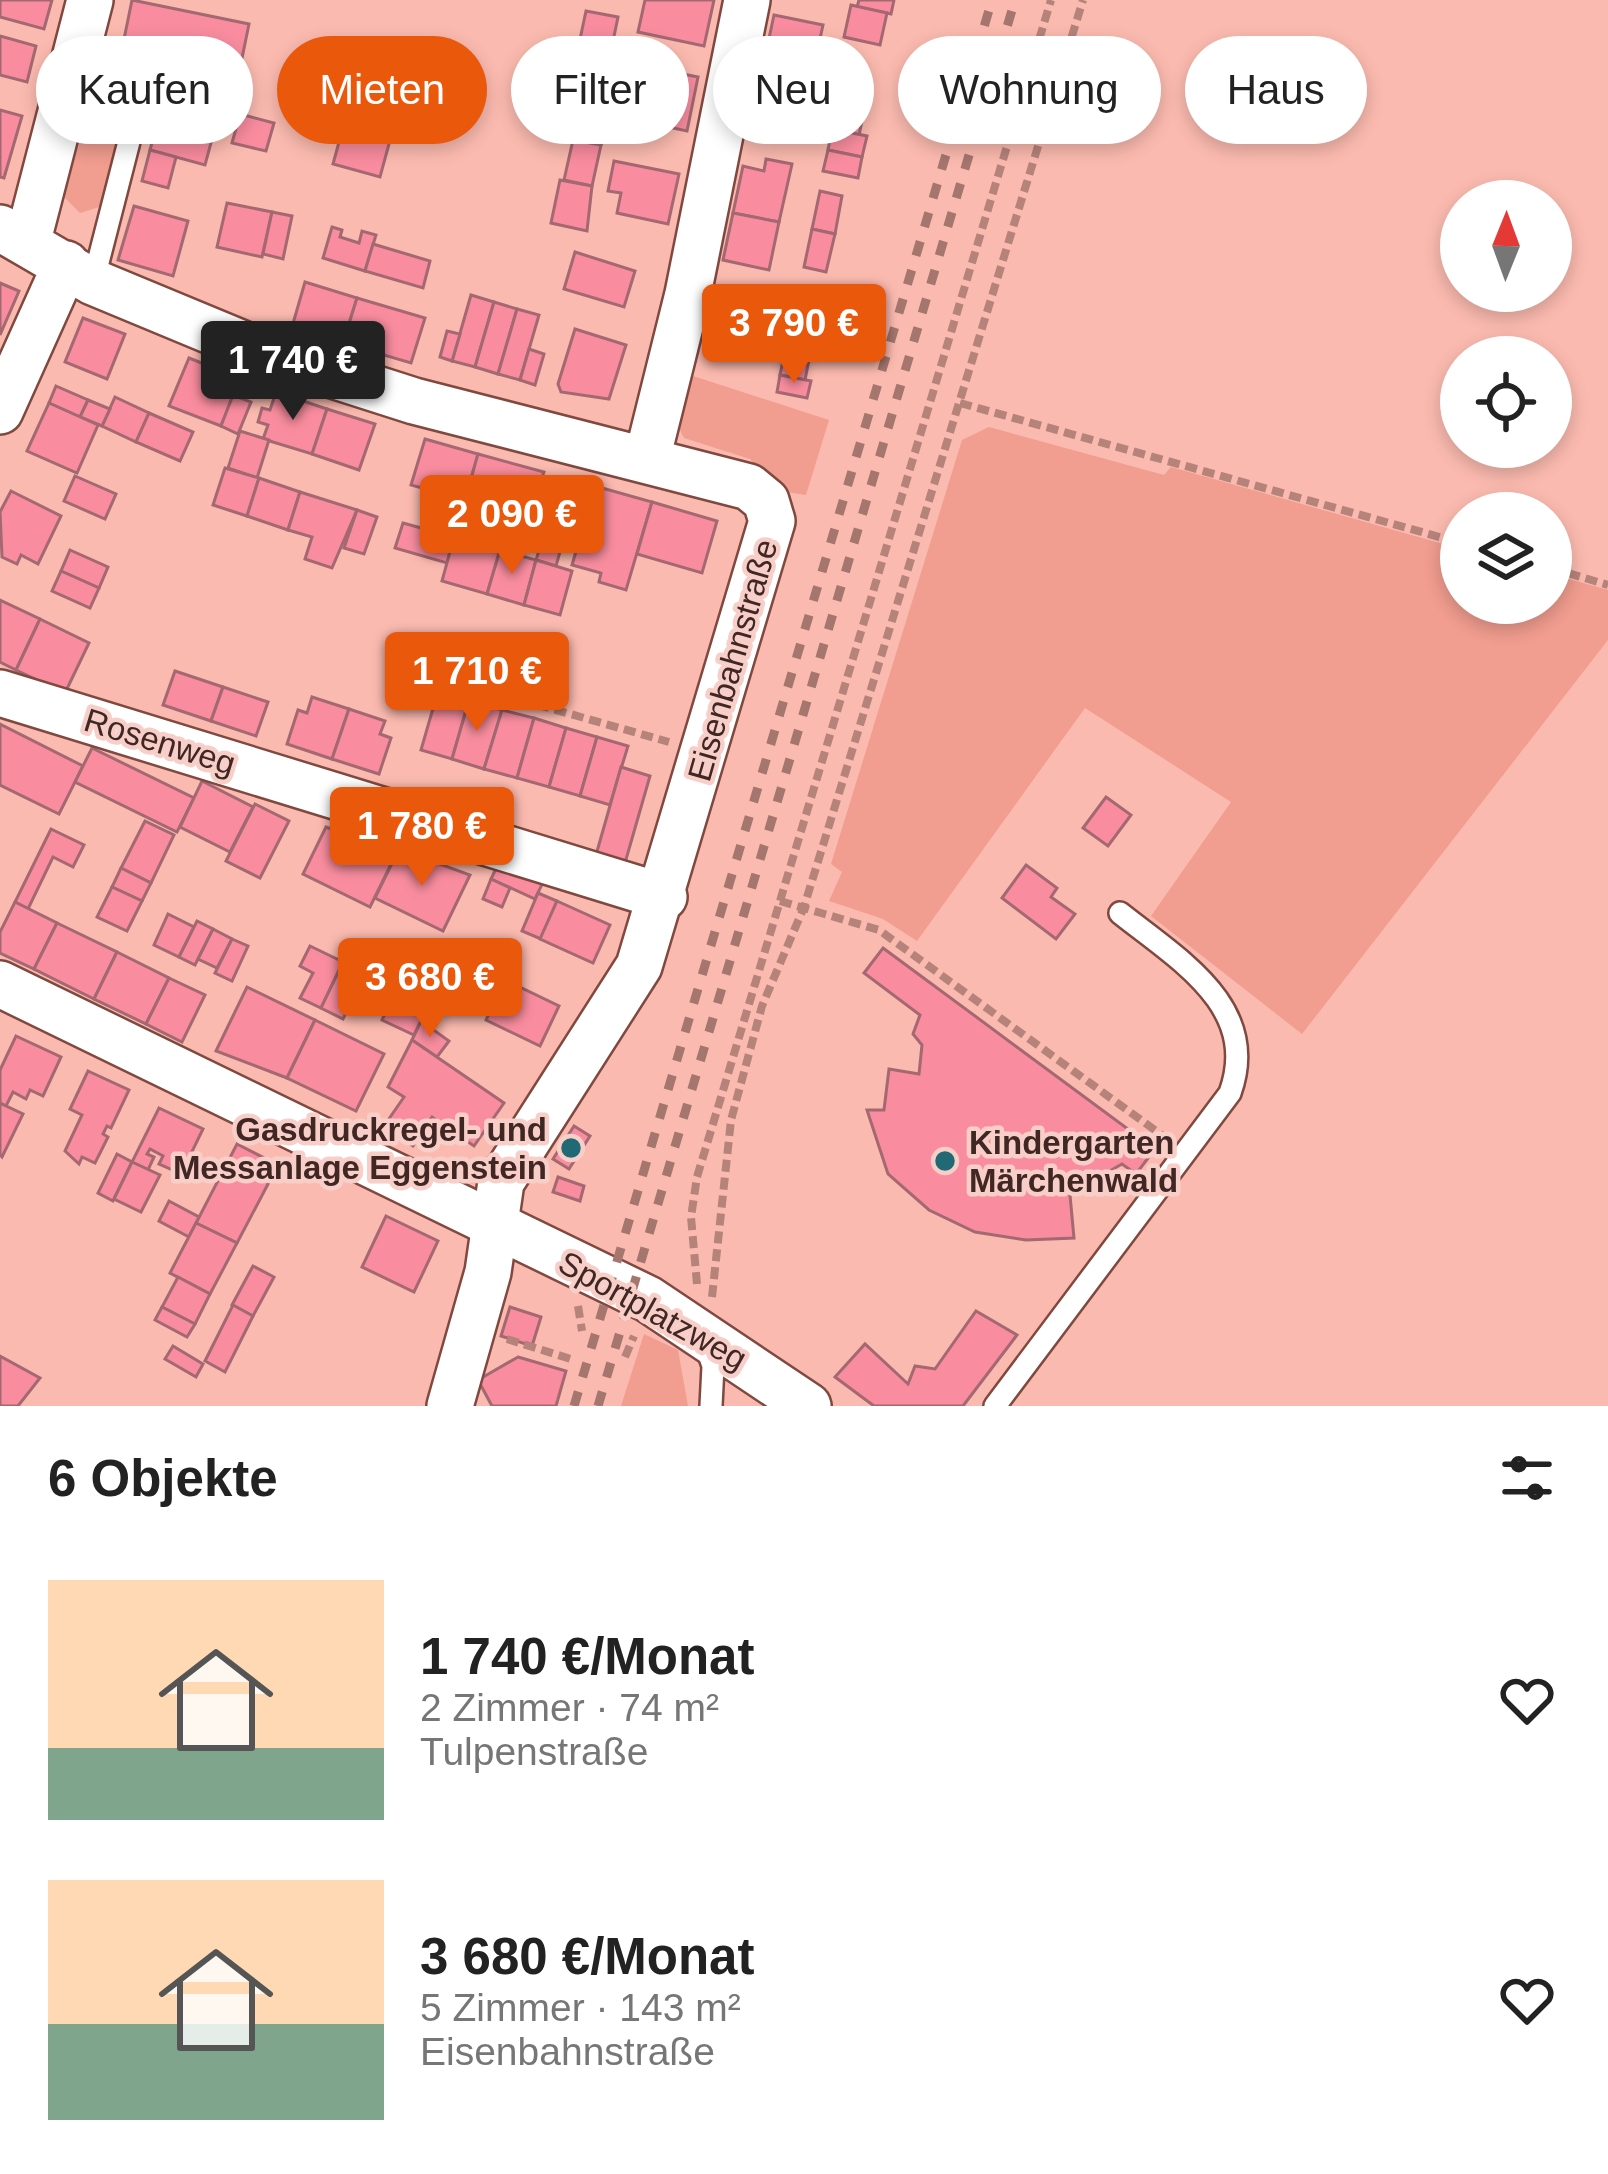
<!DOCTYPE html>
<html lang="de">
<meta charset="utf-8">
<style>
body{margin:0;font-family:Arial,sans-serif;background:#f2f2f2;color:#222;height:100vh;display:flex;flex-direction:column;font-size:45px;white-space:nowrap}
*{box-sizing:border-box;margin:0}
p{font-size:39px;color:#767676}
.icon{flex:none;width:66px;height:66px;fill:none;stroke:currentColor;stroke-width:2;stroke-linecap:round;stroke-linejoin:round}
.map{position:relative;height:1406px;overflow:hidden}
.side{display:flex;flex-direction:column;background:#fff;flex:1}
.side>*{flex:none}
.banner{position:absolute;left:36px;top:36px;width:1536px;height:108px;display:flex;gap:24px}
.needle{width:78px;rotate:1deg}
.tools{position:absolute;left:1440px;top:180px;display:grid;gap:24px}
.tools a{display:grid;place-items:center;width:132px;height:132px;border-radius:50%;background:#fff;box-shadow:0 6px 18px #0003;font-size:60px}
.price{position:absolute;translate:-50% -102px;padding:0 27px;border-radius:12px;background:#ea580c;color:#fff;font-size:39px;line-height:78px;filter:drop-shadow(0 3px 6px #0008)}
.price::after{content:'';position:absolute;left:50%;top:72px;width:36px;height:27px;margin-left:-18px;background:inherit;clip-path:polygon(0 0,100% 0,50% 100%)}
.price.current{background:#222;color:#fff}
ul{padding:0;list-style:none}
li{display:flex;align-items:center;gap:36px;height:300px;padding:0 48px}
li span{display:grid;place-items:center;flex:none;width:336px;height:240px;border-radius:0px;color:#555}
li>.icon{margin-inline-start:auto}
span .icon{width:144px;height:144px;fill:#fffc;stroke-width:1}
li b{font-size:51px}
h2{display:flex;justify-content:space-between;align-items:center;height:144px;padding:0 48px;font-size:51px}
.tag{padding:0 42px;border-radius:54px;background:#fff;box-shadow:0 6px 18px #0003;font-size:42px;line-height:108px}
.tag.current{background:#ea580c;color:#fff}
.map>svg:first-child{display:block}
.green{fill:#f19d8f}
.building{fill:#f98d9f;stroke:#a46871;stroke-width:3}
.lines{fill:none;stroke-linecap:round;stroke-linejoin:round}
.service-casing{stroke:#804940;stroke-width:26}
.minor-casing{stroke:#804940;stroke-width:50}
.path{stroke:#b6837b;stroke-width:8;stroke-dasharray:12 6;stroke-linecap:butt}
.service{stroke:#fff;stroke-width:21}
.minor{stroke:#fff;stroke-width:45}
.rail{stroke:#a4766e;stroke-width:9;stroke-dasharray:15 15;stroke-linecap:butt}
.poi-dot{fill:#216a75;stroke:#f7cfc8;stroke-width:4.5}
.labels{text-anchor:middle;stroke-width:9;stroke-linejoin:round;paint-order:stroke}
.street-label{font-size:33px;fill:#402723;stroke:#f7cfc8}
.poi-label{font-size:33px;font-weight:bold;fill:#402723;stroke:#f7cfc8;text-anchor:end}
</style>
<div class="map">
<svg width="1608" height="1406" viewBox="0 0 1608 1406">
<rect width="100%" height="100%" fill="#fbbaaf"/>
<!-- green -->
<g class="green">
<polygon points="106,86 126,92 130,103 102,206 80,213 63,196 95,93"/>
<polygon points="690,375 829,420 806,495 780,491 750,459 684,438 678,426"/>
<polygon points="989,427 1164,475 1171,467 1461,549 1461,603 1551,603 1551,574 1608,590 1608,640 1302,1034 1151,916 1231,802 1085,708 917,941 883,919 829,901 842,872 831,864 962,440"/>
<polygon points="644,1334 678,1350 688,1406 621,1406"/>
</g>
<!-- building -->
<g class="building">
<polygon points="0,0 52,0 44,29 0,17"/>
<polygon points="132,0 249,24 240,68 210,61 214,46 177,38 173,59 122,49"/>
<polygon points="645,0 714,0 704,46 638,32"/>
<polygon points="859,0 894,0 891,14 857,7"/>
<polygon points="851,5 887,13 880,45 844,37"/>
<polygon points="586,11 618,17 611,51 579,44"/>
<polygon points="774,15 823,25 813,71 764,62"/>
<polygon points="0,36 36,46 27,82 0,75"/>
<polygon points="565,41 591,47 580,99 558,94"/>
<polygon points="591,47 617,52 610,83 616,85 607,115 616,117 613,129 605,127 601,145 555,136 564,95 580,99"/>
<polygon points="764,62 813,71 804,114 755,104"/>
<polygon points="642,66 698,77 687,131 631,119"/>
<polygon points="843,79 870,85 859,135 832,129"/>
<polygon points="188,82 224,92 219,110 183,100"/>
<polygon points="163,102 218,117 205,165 150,150"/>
<polygon points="348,109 395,122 380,177 333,164"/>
<polygon points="0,110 22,116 4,178 0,177"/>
<polygon points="240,114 274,123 266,151 232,143"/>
<polygon points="832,129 867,136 862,157 828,150"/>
<polygon points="573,140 601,145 592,186 564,180"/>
<polygon points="150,150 176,157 168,188 142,181"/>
<polygon points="828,150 862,157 858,178 823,171"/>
<polygon points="766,159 792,164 779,222 733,213 743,166 764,171"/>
<polygon points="614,161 679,174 668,224 617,213 621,193 608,191"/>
<polygon points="560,180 592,186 587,231 551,223"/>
<polygon points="820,191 842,196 835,234 812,229"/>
<polygon points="227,203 272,212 262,257 217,247"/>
<polygon points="134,206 188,221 173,276 118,260"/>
<polygon points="272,212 292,216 283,259 263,254"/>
<polygon points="733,213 779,222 769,270 723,260"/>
<polygon points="332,227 342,230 340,237 359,243 362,231 376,235 365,271 323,258"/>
<polygon points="812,229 835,234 826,272 804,267"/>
<polygon points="373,244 430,261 423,288 365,271"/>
<polygon points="575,252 635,271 624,307 564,289"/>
<polygon points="305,282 357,298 343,343 292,327"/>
<polygon points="0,283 19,291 0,335"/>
<polygon points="788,291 822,298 817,319 784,311"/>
<polygon points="471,295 494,302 475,367 452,361"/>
<polygon points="357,298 425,318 411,363 343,343"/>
<polygon points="721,298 817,319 805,380 780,375 787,340 762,334 757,354 743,351 741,359 711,345"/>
<polygon points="494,302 517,309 498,374 475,367"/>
<polygon points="517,309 539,315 520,380 498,374"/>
<polygon points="83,318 125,334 107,379 65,362"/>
<polygon points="575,329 626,345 609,399 561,392 558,384"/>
<polygon points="447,331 460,334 452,361 440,357"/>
<polygon points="529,349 544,354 535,385 520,380"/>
<polygon points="189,358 240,378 221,426 169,406"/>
<polygon points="780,375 811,381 807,398 777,392"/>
<polygon points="56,386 88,400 80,417 49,403"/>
<polygon points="276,392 327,409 312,454 263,439 268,425 258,422 262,408 270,410"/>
<polygon points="233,395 251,402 238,434 221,426"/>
<polygon points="115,397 149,413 136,442 102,426"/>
<polygon points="88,400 110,409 102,426 80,417"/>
<polygon points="49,403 98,425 77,473 27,451"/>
<polygon points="327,409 375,424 359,470 312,454"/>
<polygon points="149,413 193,432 180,461 136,442"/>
<polygon points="240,431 269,440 257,478 228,468"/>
<polygon points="425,439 478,454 465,500 411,485"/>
<polygon points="478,454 544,472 525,524 512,520 513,514 465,500"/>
<polygon points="225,468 259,478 247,516 213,505"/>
<polygon points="75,476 116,494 105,519 64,501"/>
<polygon points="259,478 300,492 288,530 247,516"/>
<polygon points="595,486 652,502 626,590 599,582 601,573 572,565"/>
<polygon points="11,491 61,516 38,564 21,555 17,564 2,557 0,512"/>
<polygon points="300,492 357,510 332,568 305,559 312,537 288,530"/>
<polygon points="652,502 717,521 702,573 637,554"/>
<polygon points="357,510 377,517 364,554 344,548"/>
<polygon points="550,515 569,520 556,566 536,560"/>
<polygon points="403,523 454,537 447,563 395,548"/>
<polygon points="454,537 500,550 487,594 442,581"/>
<polygon points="70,550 108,567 99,588 61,571"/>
<polygon points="500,550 536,560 524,605 487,594"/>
<polygon points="536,560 572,571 560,615 524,605"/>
<polygon points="61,571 99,588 90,608 52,591"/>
<polygon points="0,600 40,619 16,670 0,662"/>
<polygon points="40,619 89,643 65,693 16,670"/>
<polygon points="175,671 223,687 211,721 163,705"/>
<polygon points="223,687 268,702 256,736 211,721"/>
<polygon points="438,691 469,700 452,759 421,750"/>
<polygon points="312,697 349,709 332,759 287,744 298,710 307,713"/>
<polygon points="469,700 502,710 484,769 452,759"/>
<polygon points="349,709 385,721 380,734 391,738 379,774 332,759"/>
<polygon points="502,710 534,718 517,778 484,769"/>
<polygon points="534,718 566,728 549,787 517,778"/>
<polygon points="0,724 83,766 59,814 0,785"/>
<polygon points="566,728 597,737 580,796 549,787"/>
<polygon points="597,737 628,746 610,805 580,796"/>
<polygon points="92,748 194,798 177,832 75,782"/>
<polygon points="621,767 650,776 623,870 594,862"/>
<polygon points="202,781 253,807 230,852 180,827"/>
<polygon points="1106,797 1131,815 1108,846 1083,828"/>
<polygon points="255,804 289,821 260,878 226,861"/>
<polygon points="145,821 174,835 151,883 121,868"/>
<polygon points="326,827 396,854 370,907 303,874"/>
<polygon points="51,829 84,845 73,867 53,857 28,909 15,902"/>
<polygon points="399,849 470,875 443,931 375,898"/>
<polygon points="499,862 546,876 535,899 491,879"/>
<polygon points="1026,865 1057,888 1051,897 1075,914 1056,939 1002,898"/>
<polygon points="121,868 151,883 142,901 112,887"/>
<polygon points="491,879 510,888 502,907 483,899"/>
<polygon points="112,887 142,901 127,931 97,917"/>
<polygon points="538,893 557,901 541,939 522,931"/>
<polygon points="557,901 610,925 593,963 540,939"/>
<polygon points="15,902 57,923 34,969 0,953 0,932"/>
<polygon points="168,914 194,927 179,957 154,945"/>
<polygon points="197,921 213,929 195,965 179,957"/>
<polygon points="57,923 117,952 94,999 34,969"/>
<polygon points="213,929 232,939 217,968 198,959"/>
<polygon points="232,939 248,946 232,981 215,973"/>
<polygon points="460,940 489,953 466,993 441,981"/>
<polygon points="310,946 343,962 321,1008 300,998 313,973 300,966"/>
<polygon points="883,948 1155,1149 1136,1174 1122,1164 1108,1172 1114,1183 1099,1191 1092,1182 1070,1195 1074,1238 1026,1240 975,1232 929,1210 888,1174 867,1110 884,1110 889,1069 919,1074 922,1045 913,1034 920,1015 864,973"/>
<polygon points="117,952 169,978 146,1024 94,999"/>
<polygon points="414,954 446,969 428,1006 396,990"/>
<polygon points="343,962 377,979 367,1000 355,994 343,1019 321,1008"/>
<polygon points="169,978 205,995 182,1042 146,1024"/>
<polygon points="505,980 559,1006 540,1046 486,1020"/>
<polygon points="247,987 315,1020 287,1078 216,1051"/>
<polygon points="396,990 428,1006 414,1035 382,1020"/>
<polygon points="315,1020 384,1054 356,1111 287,1078"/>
<polygon points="421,1021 449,1041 437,1057 412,1040"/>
<polygon points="16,1036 61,1057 43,1096 30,1090 26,1099 13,1092 6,1106 0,1103 0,1070"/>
<polygon points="412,1040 504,1103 474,1146 432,1117 413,1146 384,1126 404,1097 388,1087"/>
<polygon points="88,1071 129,1090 111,1128 107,1126 103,1134 108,1137 95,1163 82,1157 79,1164 65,1151 82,1115 70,1109"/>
<polygon points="0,1103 23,1114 2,1157 0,1155"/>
<polygon points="159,1108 203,1129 185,1166 179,1163 175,1171 159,1164 163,1156 150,1149 147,1154 154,1157 148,1170 132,1162"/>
<polygon points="574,1126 590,1136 569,1169 553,1159"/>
<polygon points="237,1144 278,1165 237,1243 196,1223"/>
<polygon points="117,1154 132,1162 113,1201 98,1193"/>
<polygon points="132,1162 160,1175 141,1212 114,1199"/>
<polygon points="558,1177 584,1186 580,1201 553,1192"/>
<polygon points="169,1201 199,1217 189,1237 159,1221"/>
<polygon points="386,1216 438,1241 414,1292 362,1267"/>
<polygon points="196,1223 237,1243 210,1294 170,1273"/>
<polygon points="253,1266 274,1277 253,1316 232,1305"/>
<polygon points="178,1277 210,1294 195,1324 162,1307"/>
<polygon points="233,1305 253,1316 225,1372 205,1361"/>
<polygon points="162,1307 195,1324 187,1337 155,1320"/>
<polygon points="510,1307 541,1317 532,1346 501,1336"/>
<polygon points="976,1311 1017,1335 963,1406 874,1406 835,1377 865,1344 908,1384 915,1366 935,1369"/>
<polygon points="173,1346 203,1364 196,1377 165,1359"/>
<polygon points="0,1356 40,1378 18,1406 0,1406"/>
<polygon points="518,1357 566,1371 556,1406 492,1406 478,1380"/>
</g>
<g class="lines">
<defs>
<g id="service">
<polyline points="74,69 143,87 93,282"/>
<polyline points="706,1345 713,1366 711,1406"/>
<path d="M995,1406L1230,1093C1261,1007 1179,960 1120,913"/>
</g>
<g id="minor">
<polyline points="0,228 93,282 264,353 414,401 749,487 766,501 772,521 639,966 501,1182 488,1272 450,1406"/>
<polyline points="28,240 90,0"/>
<polyline points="0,411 66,264"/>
<polyline points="647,459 688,294 747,0"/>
<polyline points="0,693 664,897"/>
<polyline points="0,984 648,1299 808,1406"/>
</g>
</defs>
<!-- service casing -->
<use href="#service" class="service-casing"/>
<!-- minor casing -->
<use href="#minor" class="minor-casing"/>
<!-- path -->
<g class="path">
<polyline points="960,403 1461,543"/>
<polyline points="1551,568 1608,585"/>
<polyline points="468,685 669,742"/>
<polyline points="780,901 879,930 1163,1136"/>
<polyline points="697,1284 691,1217 697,1177 1051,0"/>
<polyline points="712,1297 731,1120 762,1006 804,907 1083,0"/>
<polyline points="578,1306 582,1331"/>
<polyline points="507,1339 574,1360"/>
<polyline points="625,1357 634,1336"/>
</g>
<!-- service -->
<use href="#service" class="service"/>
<!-- minor -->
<use href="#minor" class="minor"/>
<!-- rail -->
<g class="rail">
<polyline points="574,1406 992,0"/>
<polyline points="598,1406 1015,0"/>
</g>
</g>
<!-- markers -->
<g class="poi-dot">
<circle cx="571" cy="1148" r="12"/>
<circle cx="945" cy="1161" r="12"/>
</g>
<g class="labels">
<!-- street labels -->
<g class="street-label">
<text transform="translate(732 660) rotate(-74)" y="12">Eisenbahnstraße</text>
<text transform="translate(160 741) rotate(17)" y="12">Rosenweg</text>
<text transform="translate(653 1310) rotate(29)" y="12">Sportplatzweg</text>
</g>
<!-- poi labels -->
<g class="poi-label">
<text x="547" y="1141">Gasdruckregel- und<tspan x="547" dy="38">Messanlage Eggenstein</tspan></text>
<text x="969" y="1154" text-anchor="start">Kindergarten<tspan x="969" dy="38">Märchenwald</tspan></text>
</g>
</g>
</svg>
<div class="tools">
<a><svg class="needle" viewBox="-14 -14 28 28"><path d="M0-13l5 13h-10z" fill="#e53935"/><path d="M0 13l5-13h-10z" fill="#767676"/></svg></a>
<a><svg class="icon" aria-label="locate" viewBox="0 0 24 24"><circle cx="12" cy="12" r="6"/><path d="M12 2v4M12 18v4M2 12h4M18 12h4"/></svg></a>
<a><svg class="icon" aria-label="layers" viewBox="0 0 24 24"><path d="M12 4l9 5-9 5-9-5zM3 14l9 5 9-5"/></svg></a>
</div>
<b class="price" style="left:794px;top:386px">3 790 €</b>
<b class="price current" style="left:293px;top:423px">1 740 €</b>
<b class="price" style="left:512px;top:577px">2 090 €</b>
<b class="price" style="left:477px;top:734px">1 710 €</b>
<b class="price" style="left:422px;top:889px">1 780 €</b>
<b class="price" style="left:430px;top:1040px">3 680 €</b>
<div class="banner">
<a class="tag">Kaufen</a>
<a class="tag current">Mieten</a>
<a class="tag">Filter</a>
<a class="tag">Neu</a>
<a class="tag">Wohnung</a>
<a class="tag">Haus</a>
</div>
</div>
<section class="side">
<h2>6 Objekte<svg class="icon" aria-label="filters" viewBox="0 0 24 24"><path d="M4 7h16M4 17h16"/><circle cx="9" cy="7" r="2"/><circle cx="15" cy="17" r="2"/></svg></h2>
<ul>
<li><span style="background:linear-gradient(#ffd9b3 70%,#7fa58c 0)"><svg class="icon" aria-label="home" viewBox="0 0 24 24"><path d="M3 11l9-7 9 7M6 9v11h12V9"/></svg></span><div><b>1 740 €/Monat</b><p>2 Zimmer · 74 m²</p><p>Tulpenstraße</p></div><svg class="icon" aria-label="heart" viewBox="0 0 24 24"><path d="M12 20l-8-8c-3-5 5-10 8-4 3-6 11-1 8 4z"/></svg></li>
<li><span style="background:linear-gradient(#ffd9b3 60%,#7fa58c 0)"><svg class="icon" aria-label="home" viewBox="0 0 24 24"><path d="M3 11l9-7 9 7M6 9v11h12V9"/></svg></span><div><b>3 680 €/Monat</b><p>5 Zimmer · 143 m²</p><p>Eisenbahnstraße</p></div><svg class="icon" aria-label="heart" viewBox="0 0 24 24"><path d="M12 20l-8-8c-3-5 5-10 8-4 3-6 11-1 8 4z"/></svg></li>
</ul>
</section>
